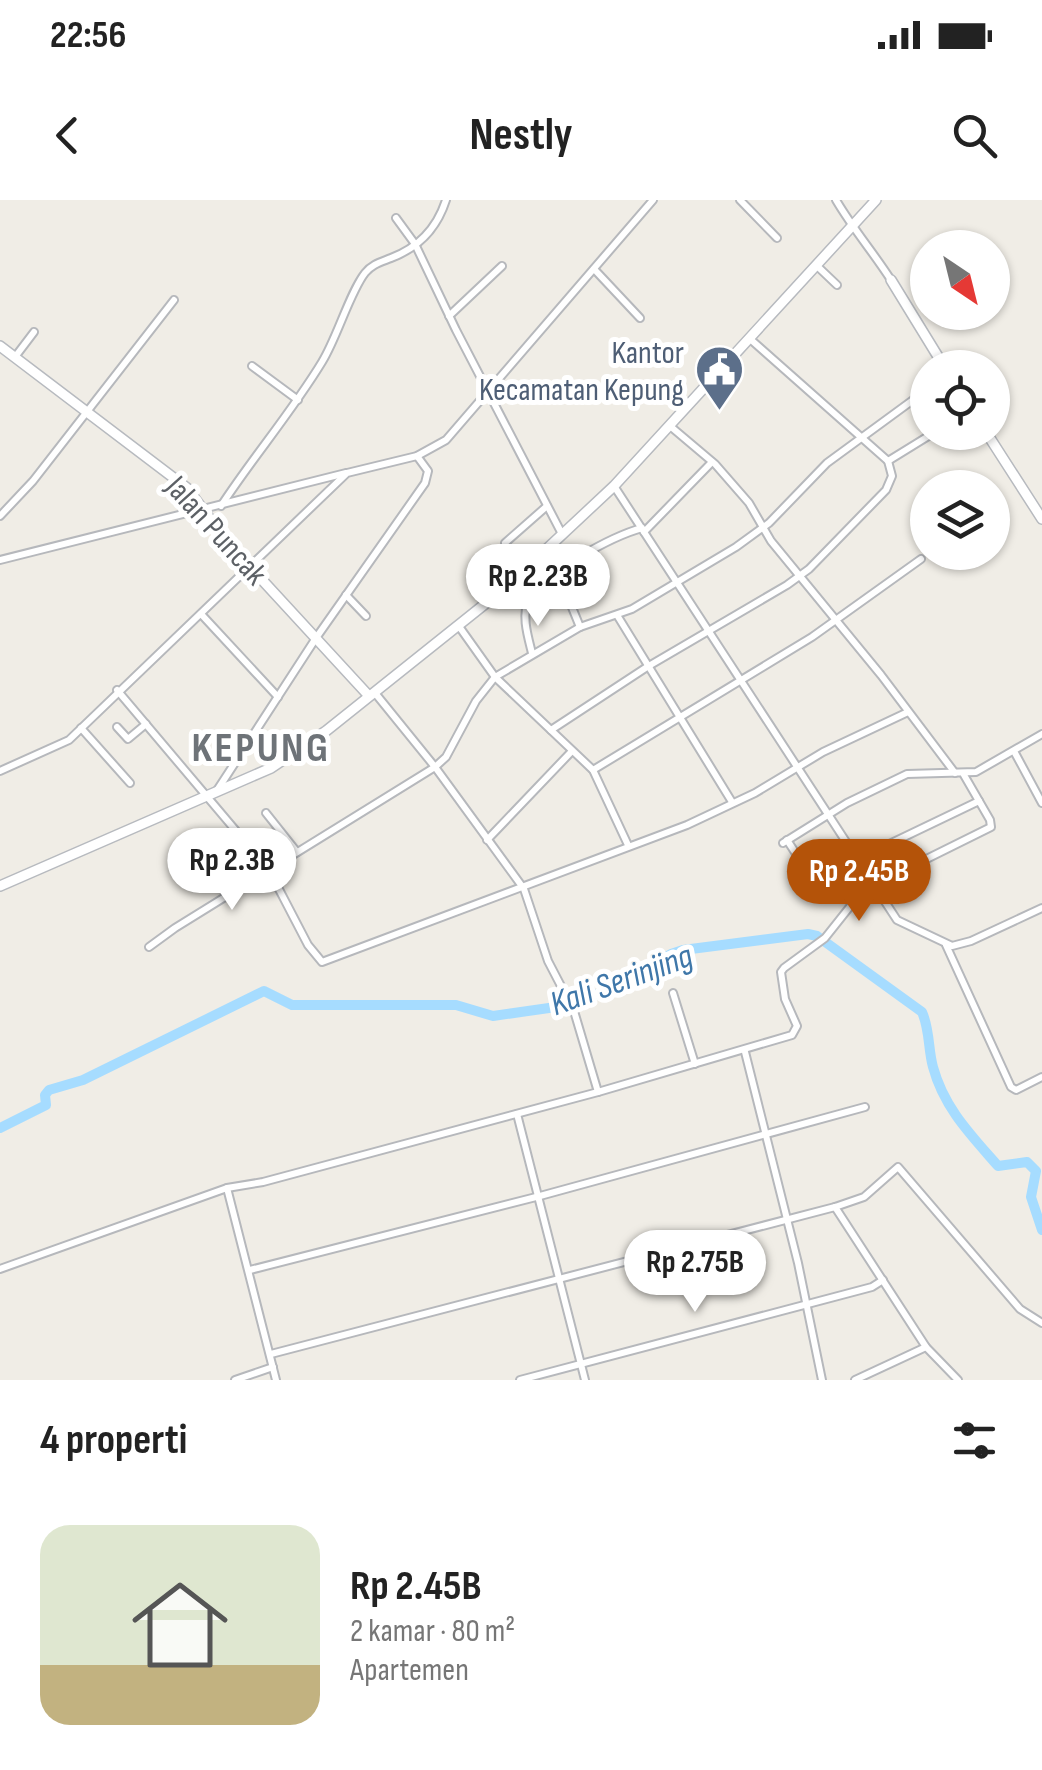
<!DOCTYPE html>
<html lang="id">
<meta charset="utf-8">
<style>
body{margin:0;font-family:"Sofia Sans Condensed",sans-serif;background:#f6f6f6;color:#222;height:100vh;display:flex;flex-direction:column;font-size:38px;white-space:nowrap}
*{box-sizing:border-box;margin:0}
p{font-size:32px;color:#767676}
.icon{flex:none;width:55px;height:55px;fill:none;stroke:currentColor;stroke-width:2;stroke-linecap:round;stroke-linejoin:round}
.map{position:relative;height:1180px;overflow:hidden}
.sheet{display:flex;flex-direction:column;background:#fff;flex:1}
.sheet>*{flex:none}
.needle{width:65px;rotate:145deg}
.controls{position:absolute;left:910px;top:30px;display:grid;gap:20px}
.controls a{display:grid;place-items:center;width:100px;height:100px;border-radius:50%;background:#fff;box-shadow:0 2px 8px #0004;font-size:50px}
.price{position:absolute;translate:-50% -85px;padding:0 22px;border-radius:35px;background:#fff;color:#222;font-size:32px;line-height:65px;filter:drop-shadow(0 2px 5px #0008)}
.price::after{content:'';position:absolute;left:50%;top:60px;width:30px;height:22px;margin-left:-15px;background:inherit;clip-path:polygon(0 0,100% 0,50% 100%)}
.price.active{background:#b45309;color:#fff}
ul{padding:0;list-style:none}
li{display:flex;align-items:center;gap:30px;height:250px;padding:0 40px}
li span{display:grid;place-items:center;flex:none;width:280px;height:200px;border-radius:30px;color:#555}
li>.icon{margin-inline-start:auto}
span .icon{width:120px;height:120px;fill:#fffc;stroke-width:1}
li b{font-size:42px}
h2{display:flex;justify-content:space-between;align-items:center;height:120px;padding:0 40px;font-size:42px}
.status{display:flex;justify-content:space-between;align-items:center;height:70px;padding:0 50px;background:#fff;direction:ltr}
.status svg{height:28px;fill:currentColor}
header{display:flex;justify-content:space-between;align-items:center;height:130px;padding:0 40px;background:#fff;font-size:45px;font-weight:700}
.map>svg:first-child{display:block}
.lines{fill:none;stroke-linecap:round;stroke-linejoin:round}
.river{stroke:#a6dcff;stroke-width:10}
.street-casing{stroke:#b6b8bc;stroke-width:10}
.secondary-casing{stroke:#b7babf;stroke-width:12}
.street{stroke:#fff;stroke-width:6}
.secondary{stroke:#fff;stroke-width:9}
.labels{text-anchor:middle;stroke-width:10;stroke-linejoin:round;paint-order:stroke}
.service-label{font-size:32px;fill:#4e5e75;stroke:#fff;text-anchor:end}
.street-label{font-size:32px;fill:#5d6166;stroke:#fff}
.water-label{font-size:35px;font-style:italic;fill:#3f77a9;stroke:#fff}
.district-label{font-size:42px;font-weight:bold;letter-spacing:2.5px;fill:#6e7378;stroke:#fff}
</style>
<div class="status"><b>22:56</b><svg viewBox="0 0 49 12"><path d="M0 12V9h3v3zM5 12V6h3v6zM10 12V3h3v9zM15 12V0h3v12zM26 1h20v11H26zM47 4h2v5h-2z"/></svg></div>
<header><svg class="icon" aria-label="back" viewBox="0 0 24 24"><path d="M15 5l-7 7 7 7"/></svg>Nestly<svg class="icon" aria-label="search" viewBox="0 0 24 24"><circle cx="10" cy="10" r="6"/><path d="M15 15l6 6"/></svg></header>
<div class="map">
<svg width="1042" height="1180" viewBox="0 0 1042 1180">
<rect width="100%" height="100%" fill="#f0ede6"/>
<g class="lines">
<!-- river -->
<path class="river" d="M0,928L46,905L45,895L49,890L83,880L264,791L292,805H456L493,816L563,806L606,791L671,754L683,750L808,734L817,736L922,812C930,830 928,849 933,867C944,908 971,935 998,966L1027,962L1036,971L1031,997L1042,1030"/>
<defs>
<g id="street">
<polyline points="740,0 777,38"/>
<path d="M836,0C853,29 873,52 891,80"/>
<polyline points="396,18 415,44 456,130 562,334"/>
<polyline points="816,65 837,85"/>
<polyline points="594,69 640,118"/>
<polyline points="449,116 502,66"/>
<polyline points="749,138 888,261 935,232"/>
<polyline points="15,157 34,132"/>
<polyline points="252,166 298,200"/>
<polyline points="670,226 715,264 749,303 771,341 881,475 955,573"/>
<polyline points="614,286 897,720 952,746 971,741 1042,708"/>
<path d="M221,306C253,257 291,213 322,162C337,138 350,92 365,73C372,64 381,62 391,58C420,47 437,28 446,0"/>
<polyline points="0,316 33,281 174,100"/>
<polyline points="644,332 712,262"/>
<polyline points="505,343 547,306"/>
<polyline points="0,360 346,273"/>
<polyline points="558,373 580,427"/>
<polyline points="346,395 366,416"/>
<polyline points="201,414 278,497"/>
<polyline points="617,415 732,602"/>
<polyline points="458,425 495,477 593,570 628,645"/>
<path d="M532,453C528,437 521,415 529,399C543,373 613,336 642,328"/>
<polyline points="117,490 269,670 308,745 322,762 687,625 755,593 823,552 908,512"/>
<polyline points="375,493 435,567 524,689 548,761 574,811 598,892"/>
<polyline points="117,527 128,539 146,524"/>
<polyline points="81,528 130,583"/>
<polyline points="551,530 647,467 787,385 809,369 886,290 892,276 888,261"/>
<polyline points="1015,553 1042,603"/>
<polyline points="593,570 812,437 921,359"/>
<polyline points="0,571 69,540 347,273 417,256 446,240 653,0"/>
<polyline points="216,592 316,438 425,283 428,271 417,256"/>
<polyline points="266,613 297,652"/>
<polyline points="487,640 572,551"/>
<polyline points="787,640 802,663"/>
<polyline points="783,643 847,603 907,574 976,572 1042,534"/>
<polyline points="856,660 979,601"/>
<polyline points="946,745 1011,887 1016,890 1042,877"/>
<polyline points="149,747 175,728 435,567 446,557 476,501 495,477 580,427 632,409 736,347 769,323 827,263 928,189"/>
<polyline points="673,793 695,864"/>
<polyline points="745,852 798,1063 822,1180"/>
<polyline points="517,914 585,1180"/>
<polyline points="227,988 276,1180"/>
<polyline points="835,1007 926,1147 958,1180"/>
<polyline points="0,1069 227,988 263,982 598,892 792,835 797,826 785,799 781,772 784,768 825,738 856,699 872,686 991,627 990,620 964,575"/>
<polyline points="250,1070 540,996 865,907"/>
<polyline points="271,1154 835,1007 864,997 898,967 1020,1109 1042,1123"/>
<polyline points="235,1180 273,1167"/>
<polyline points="520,1180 872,1087 883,1080"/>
<polyline points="855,1180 926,1147"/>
</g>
<g id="secondary">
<polyline points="891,80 945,168"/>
<polyline points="0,146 187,288 228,343 369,496"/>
<polyline points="986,232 1042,319"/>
<polyline points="0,686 271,568 326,531 505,388 614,286 876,0"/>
</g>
</defs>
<!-- street casing -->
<use href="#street" class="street-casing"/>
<!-- secondary casing -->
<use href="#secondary" class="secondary-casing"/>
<!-- street -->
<use href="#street" class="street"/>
<!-- secondary -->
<use href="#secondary" class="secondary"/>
</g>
<!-- icons -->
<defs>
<symbol id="civic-pin" viewBox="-11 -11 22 30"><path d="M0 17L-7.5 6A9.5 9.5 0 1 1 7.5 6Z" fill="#5c6f8a" stroke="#fff"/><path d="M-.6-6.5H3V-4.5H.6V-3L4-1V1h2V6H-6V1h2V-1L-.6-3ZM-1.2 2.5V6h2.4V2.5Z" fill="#fff"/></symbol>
</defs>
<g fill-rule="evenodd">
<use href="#civic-pin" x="692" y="142" width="55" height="75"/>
</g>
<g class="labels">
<!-- service labels -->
<g class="service-label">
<text x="684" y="163">Kantor<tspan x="684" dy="37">Kecamatan Kepung</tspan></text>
</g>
<!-- street labels -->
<g class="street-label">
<text transform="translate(217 330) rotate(48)" y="11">Jalan Puncak</text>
</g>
<!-- water labels -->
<g class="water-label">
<text transform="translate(621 779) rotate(-20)" y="12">Kali Serinjing</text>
</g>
<!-- district labels -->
<g class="district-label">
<text x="261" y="561">KEPUNG</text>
</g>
</g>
</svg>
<div class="controls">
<a><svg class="needle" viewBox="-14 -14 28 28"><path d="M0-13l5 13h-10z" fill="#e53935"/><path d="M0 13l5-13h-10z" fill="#767676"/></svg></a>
<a><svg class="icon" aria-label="locate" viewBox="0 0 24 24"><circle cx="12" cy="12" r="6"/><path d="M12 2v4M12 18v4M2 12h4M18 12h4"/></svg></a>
<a><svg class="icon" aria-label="layers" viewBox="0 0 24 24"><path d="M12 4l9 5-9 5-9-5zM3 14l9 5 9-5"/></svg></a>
</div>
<b class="price" style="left:538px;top:429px">Rp 2.23B</b>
<b class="price" style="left:232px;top:713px">Rp 2.3B</b>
<b class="price active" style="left:859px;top:724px">Rp 2.45B</b>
<b class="price" style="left:695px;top:1115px">Rp 2.75B</b>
</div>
<section class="sheet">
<h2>4 properti<svg class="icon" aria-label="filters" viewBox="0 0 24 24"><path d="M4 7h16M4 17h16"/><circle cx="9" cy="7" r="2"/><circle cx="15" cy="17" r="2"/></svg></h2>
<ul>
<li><span style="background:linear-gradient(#dfe7d0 70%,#c2b280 0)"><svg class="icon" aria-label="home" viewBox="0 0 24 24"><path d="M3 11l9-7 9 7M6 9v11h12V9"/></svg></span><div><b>Rp 2.45B</b><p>2 kamar · 80 m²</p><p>Apartemen</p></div></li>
</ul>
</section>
